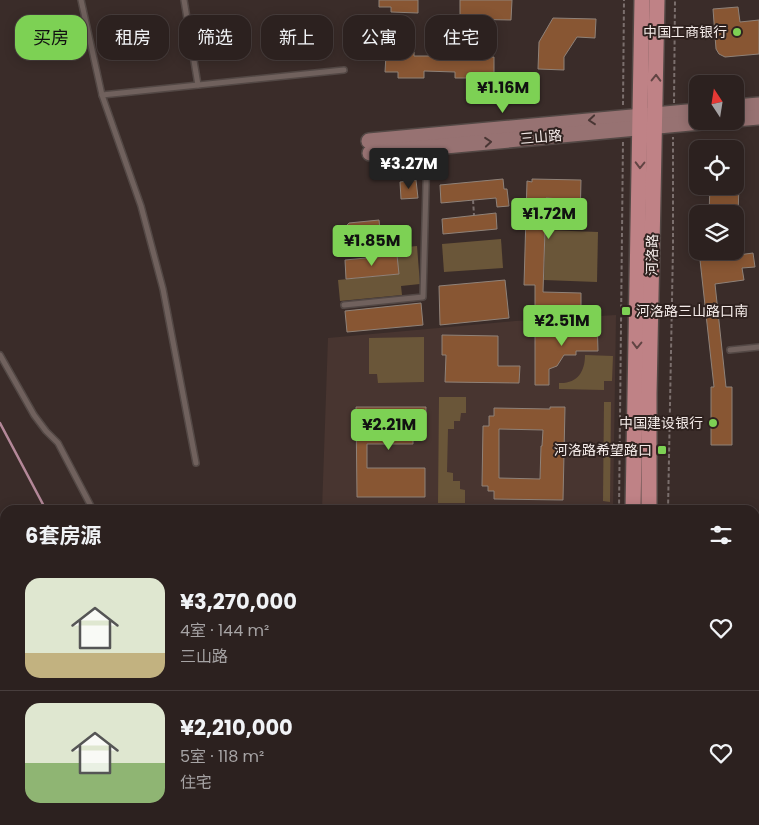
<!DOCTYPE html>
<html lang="zh">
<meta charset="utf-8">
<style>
body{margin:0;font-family:Poppins,"Noto Sans SC",sans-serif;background:#382e2c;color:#f1f3f6;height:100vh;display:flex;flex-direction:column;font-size:19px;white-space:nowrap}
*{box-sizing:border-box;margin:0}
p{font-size:16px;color:#a6a3a4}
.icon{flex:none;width:28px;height:28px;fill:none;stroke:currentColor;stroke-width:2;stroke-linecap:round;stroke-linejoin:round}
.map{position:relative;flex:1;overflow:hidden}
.side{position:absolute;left:0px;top:505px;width:760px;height:320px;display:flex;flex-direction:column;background:#2c211f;border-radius:15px 15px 0 0;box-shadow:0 2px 12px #0003,0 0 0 1px #483e3d}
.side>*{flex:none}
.banner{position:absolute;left:15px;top:15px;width:500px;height:45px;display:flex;gap:10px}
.needle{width:32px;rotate:348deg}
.controls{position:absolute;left:689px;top:75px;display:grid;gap:10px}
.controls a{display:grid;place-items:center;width:55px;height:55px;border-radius:10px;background:#2c211f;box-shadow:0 2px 12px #0003,0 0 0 1px #483e3d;font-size:25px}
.price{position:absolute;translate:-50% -42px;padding:0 11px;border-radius:5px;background:#7dd154;color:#111;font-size:16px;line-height:32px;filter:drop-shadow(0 1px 2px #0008)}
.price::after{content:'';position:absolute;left:50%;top:30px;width:15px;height:11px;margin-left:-8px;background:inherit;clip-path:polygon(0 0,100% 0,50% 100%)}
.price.current{background:#222;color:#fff}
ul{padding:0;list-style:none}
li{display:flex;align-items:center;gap:15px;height:125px;padding:0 25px}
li+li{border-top:1px solid #483e3d}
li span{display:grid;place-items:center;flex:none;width:140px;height:100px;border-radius:15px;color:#555}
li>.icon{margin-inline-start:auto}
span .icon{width:60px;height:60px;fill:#fffc;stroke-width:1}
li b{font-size:21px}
h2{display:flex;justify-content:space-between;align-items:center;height:60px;padding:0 25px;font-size:21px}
.pill{padding:0 18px;border-radius:15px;background:#2c211f;box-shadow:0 2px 12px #0003,0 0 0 1px #483e3d;font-size:18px;line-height:45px}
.pill.current{background:#7dd154;color:#111}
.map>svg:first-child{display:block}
.built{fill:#483530}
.green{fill:#6a5639}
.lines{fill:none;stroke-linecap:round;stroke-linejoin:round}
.stream{stroke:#b48899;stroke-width:2.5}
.building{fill:#885633;stroke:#8f8279;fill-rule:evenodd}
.lane-casing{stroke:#534845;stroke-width:8}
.street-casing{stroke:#534845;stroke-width:12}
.secondary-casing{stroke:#534845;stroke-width:18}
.primary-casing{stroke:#534845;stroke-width:18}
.path{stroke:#7b6f6d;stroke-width:2;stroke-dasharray:4 2.5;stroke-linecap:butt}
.lane{stroke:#70615d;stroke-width:5}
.street{stroke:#70615d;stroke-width:10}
.secondary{stroke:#977272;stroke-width:15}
.primary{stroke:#bf8286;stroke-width:15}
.oneway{stroke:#614443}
.oneway2{stroke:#493634}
.poi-dot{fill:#7dd154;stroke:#2f221f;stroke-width:2}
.labels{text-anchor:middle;stroke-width:4;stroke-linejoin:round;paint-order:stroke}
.poi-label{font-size:14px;fill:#f4ebe9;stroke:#2f221f;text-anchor:end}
.street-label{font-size:14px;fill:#f4ebe9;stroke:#2f221f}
</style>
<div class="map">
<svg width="759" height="825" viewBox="0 0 759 825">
<rect width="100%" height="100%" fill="#3a2c29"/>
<!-- built -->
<g class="built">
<polygon points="616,315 613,510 322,510 328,338 515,321"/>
<polygon points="755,769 759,770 759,825 681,825 681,820 755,820"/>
</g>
<!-- green -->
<g class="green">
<polygon points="545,230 598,232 597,282 544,280"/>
<polygon points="501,239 503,268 444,272 442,244"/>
<polygon points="417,246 420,284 401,286 402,295 340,301 338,280 398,274 396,248"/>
<polygon points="424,337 424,382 378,383 377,374 369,374 369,338"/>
<path d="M585,355L613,356L612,381H604V390L559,389V383C577,384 585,372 585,355Z"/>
<polygon points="439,397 466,397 466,413 461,413 460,421 454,421 454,429 448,429 447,472 453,473 453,481 460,481 460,489 465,490 465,503 438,503"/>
<polygon points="604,402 611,402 610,502 603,501"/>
</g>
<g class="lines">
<!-- stream -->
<g class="stream">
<polyline points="0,423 46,510"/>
<polyline points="755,714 759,716"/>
</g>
</g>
<!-- building -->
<g class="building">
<polygon points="379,0 418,0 418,13 391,12 391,7 379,7"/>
<polygon points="460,0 512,0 511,20 460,19"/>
<polygon points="738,7 740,22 759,20 759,54 725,57 719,54 716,49 713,9"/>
<polygon points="553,18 596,19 595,38 577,37 564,57 564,70 538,69 539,42"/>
<polygon points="395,52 414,52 414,56 466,56 466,52 485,53 485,57 494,57 494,74 481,73 481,78 455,78 455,72 424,71 424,78 398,78 398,72 385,72 386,55 395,55"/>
<polygon points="503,179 504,189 507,189 509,206 497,207 496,198 441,203 440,185"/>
<polygon points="532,179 581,180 580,223 560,223 560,199 546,198 543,292 581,293 581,314 535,314 535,285 524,285 527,181 532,182"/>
<polygon points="416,180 418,198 401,199 400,182"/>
<polygon points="710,186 739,186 738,214 709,214"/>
<polygon points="496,213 497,229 443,234 442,219"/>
<polygon points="379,220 381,238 347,241 346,226 349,223"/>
<polygon points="753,253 755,267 742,268 744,280 715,284 726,387 732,387 732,445 711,445 711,387 714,387 700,260"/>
<polygon points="397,255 399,274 346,279 345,260"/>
<polygon points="505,280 509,318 440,325 439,286"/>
<polygon points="421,303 423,325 347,332 345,311"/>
<polygon points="597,318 598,351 576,351 576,355 564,355 557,366 549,369 549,385 535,385 535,330 584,331 583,319"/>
<polygon points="442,335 498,336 498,366 520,366 519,383 445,382 446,355 442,355"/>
<polygon points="356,407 426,407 425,436 413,436 413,444 367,444 367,468 425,468 425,497 357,497"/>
<path d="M550,407H565L563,500L494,499V491H488V486H482L483,426H489V416H494V408L550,409ZM499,429L543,430L542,446H541L540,479L499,478Z"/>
</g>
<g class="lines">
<defs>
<g id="lane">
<polyline points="81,0 102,95 141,206 163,289 196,463"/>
<polyline points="184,0 198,85"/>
<polyline points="102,95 344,70"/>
<polyline points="344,305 423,297 427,149"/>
<polyline points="730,350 759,347"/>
<polyline points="0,355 34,415 46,431 58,443 93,510"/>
<polyline points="706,825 707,820"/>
</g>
<polyline id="street" points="755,579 759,578"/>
<g id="secondary">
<polyline points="735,107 759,105"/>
<polyline points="735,119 759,117"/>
<polyline points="369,141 698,111"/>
<polyline points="370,153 712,121"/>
<polyline points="0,810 5,807"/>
</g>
<g id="primary">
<polyline points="633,510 642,0"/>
<polyline points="649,510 649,394 657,0"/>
<polyline points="0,556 5,564"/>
<polyline points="0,593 5,601"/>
<polyline points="146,820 150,825"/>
<polyline points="169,820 173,825"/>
<polyline points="647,820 647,825"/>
<polyline points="632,825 632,820"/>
</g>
</defs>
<!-- lane casing -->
<use href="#lane" class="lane-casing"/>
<!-- street casing -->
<use href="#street" class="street-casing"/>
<!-- secondary casing -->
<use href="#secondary" class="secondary-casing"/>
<!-- primary casing -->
<use href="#primary" class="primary-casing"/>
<!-- path -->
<g class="path">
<polyline points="674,103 675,0"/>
<polyline points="623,105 624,0"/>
<polyline points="473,200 474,215"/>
<polyline points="619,510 623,140"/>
<polyline points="668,510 673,247 673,137"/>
<polyline points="0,529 5,537"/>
<polyline points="0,625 5,633"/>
<polyline points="0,786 5,782"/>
<polyline points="128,820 131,825"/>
<polyline points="192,820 196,825"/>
<polyline points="666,820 666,825"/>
<polyline points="8,825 15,820"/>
<polyline points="614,825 614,820"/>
</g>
<!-- lane -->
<use href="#lane" class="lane"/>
<!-- street -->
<use href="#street" class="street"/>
<!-- secondary -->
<use href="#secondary" class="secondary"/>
<!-- primary -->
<use href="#primary" class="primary"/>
</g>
<!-- one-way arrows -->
<defs><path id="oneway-chevron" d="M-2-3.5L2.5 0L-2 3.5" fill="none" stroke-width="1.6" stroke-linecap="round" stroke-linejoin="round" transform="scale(1.25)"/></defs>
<g class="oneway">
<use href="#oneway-chevron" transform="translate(656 78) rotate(-89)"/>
<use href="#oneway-chevron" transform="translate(640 165) rotate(91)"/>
<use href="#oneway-chevron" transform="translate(637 345) rotate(91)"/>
</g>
<g class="oneway2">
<use href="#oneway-chevron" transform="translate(592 120) rotate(175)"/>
<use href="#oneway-chevron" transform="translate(488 142) rotate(-5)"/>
</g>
<!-- markers -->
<g class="poi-dot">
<circle cx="737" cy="32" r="5"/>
<rect x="621" y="306" width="10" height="10" rx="2.5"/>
<circle cx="713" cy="423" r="5"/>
<rect x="657" y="445" width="10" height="10" rx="2.5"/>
</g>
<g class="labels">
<!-- poi labels -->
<g class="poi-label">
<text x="727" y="37">中国工商银行</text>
<text x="636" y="316" text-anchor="start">河洛路三山路口南</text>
<text x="703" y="428">中国建设银行</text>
<text x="652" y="455">河洛路希望路口</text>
</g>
<!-- street labels -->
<g class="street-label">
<text transform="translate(541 137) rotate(-5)" y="5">三山路</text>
<text transform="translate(652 255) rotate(-89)" y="5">河洛路</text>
</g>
</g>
</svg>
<div class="controls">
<a><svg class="needle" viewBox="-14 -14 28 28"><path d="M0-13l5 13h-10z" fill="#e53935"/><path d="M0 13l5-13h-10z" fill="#a6a3a4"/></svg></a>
<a><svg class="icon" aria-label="locate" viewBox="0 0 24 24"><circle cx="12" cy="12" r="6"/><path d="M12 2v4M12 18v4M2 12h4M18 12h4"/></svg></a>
<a><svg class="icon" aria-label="layers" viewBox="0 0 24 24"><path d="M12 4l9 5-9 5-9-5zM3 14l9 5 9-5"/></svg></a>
</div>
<b class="price" style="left:503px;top:114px">¥1.16M</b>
<b class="price current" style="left:409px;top:190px">¥3.27M</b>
<b class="price" style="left:549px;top:240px">¥1.72M</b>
<b class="price" style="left:372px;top:267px">¥1.85M</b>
<b class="price" style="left:562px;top:347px">¥2.51M</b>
<b class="price" style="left:389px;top:451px">¥2.21M</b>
<div class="banner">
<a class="pill current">买房</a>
<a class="pill">租房</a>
<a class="pill">筛选</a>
<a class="pill">新上</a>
<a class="pill">公寓</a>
<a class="pill">住宅</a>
</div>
<section class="side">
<h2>6套房源<svg class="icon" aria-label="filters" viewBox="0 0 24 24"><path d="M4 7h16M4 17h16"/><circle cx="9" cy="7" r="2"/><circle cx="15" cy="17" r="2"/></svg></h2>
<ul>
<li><span style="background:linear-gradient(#dfe7d0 75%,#c2b280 0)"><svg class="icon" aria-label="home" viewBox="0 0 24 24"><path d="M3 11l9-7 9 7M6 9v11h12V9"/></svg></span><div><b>¥3,270,000</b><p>4室 · 144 m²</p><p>三山路</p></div><svg class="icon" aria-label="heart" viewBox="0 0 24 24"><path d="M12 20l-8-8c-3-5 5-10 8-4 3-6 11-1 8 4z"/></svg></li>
<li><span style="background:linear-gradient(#dfe7d0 60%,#8fb573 0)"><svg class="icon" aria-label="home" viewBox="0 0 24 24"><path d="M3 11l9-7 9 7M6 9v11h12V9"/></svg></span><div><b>¥2,210,000</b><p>5室 · 118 m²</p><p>住宅</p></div><svg class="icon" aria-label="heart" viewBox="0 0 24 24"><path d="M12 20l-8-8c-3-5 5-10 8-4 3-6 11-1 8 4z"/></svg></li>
</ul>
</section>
</div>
